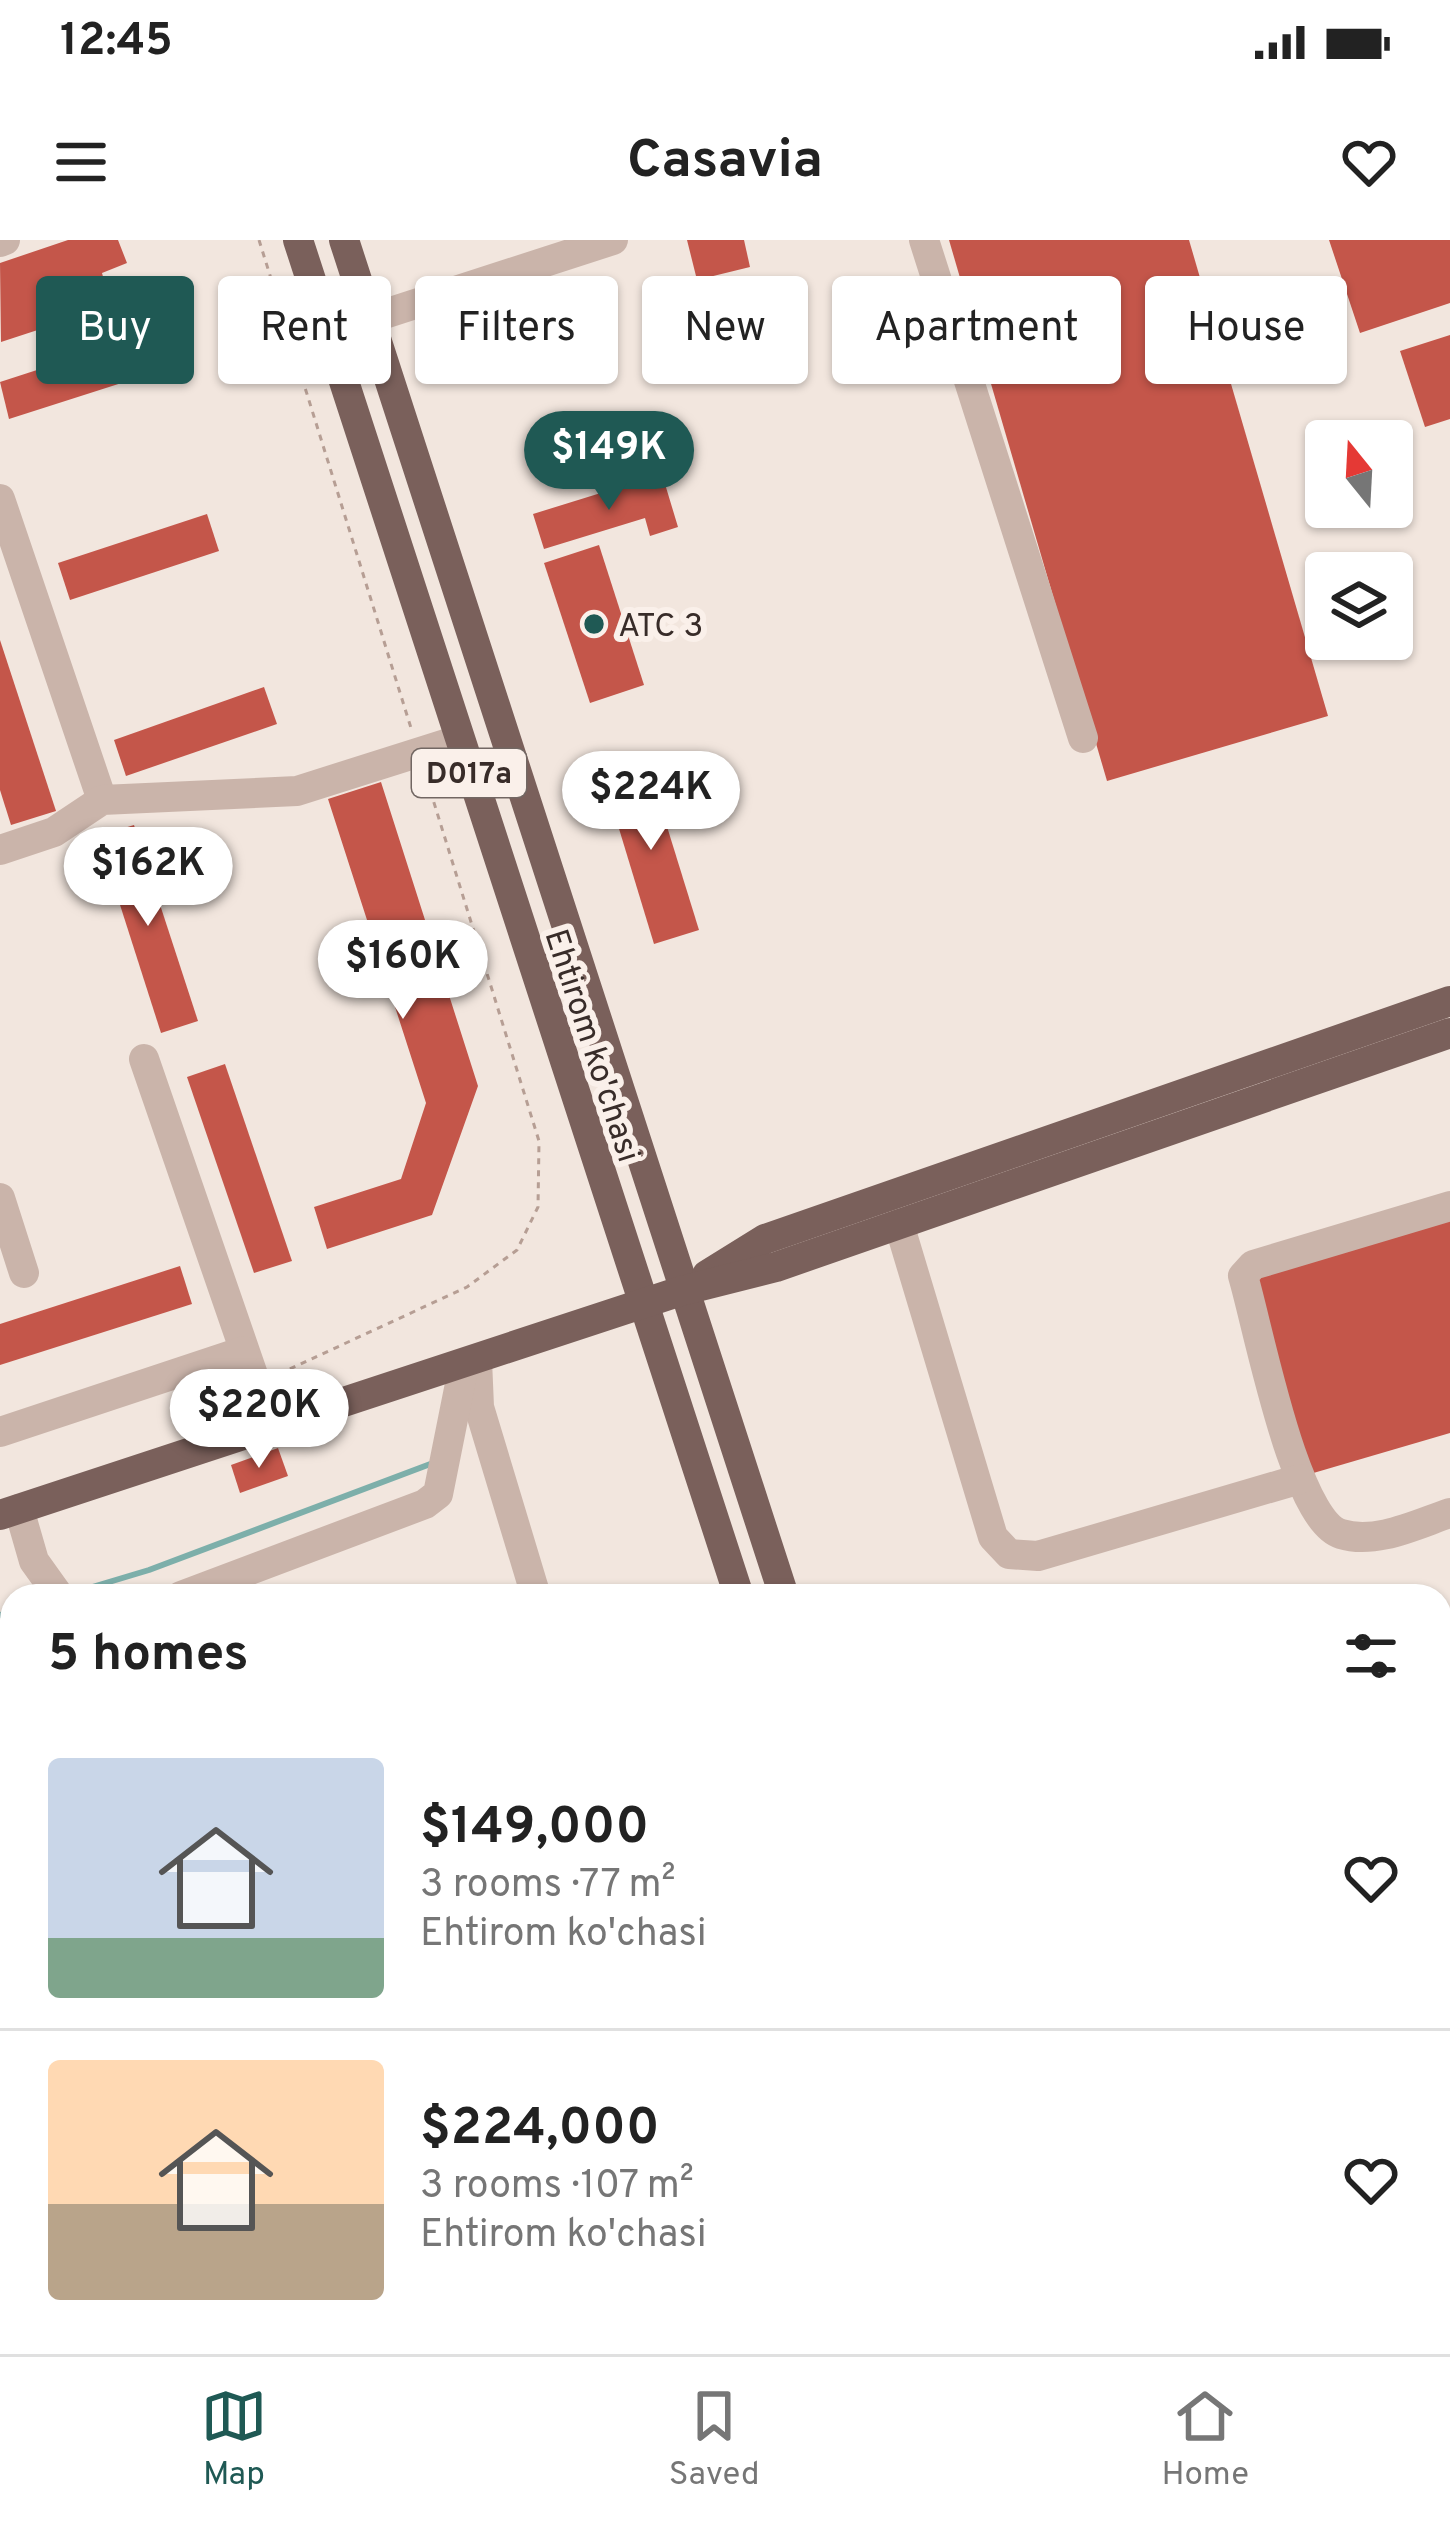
<!DOCTYPE html>
<meta charset="utf-8">
<style>
body{margin:0;font-family:Overpass,sans-serif;background:#f6f6f6;color:#222;height:100vh;display:flex;flex-direction:column;font-size:45px;white-space:nowrap}
*{box-sizing:border-box;margin:0}
p{font-size:39px;color:#767676}
.icon{flex:none;width:66px;height:66px;fill:none;stroke:currentColor;stroke-width:2;stroke-linecap:round;stroke-linejoin:round}
.map{position:relative;flex:1;overflow:hidden}
.sheet{position:absolute;left:0px;top:1344px;width:1452px;height:771px;display:flex;flex-direction:column;background:#fff;border-radius:36px 36px 0 0;box-shadow:0 3px 9px #0004}
.sheet>*{flex:none}
.banner{position:absolute;left:36px;top:36px;width:1380px;height:108px;display:flex;gap:24px}
.needle{width:78px;rotate:342deg}
.controls{position:absolute;left:1305px;top:180px;display:grid;gap:24px}
.controls a{display:grid;place-items:center;width:108px;height:108px;border-radius:12px;background:#fff;box-shadow:0 3px 9px #0004;font-size:60px}
.price{position:absolute;translate:-50% -102px;padding:0 27px;border-radius:42px;background:#fff;color:#222;font-size:39px;line-height:78px;filter:drop-shadow(0 3px 6px #0008)}
.price::after{content:'';position:absolute;left:50%;top:72px;width:36px;height:27px;margin-left:-18px;background:inherit;clip-path:polygon(0 0,100% 0,50% 100%)}
.price.current{background:#1f5954;color:#fff}
ul{padding:0;list-style:none}
li{display:flex;align-items:center;gap:36px;height:300px;padding:0 48px}
li+li{border-top:3px solid #e0e0e0}
li span{display:grid;place-items:center;flex:none;width:336px;height:240px;border-radius:12px;color:#555}
li>.icon{margin-inline-start:auto}
span .icon{width:144px;height:144px;fill:#fffc;stroke-width:1}
li b{font-size:51px}
h2{display:flex;justify-content:space-between;align-items:center;height:144px;padding:0 48px;font-size:51px}
.pill{padding:0 42px;border-radius:12px;background:#fff;box-shadow:0 3px 9px #0004;font-size:42px;line-height:108px}
.pill.current{background:#1f5954;color:#fff}
.status{display:flex;justify-content:space-between;align-items:center;height:84px;padding:0 60px;background:#fff;direction:ltr}
.status svg{height:33px;fill:currentColor}
header{display:flex;justify-content:space-between;align-items:center;height:156px;padding:0 48px;background:#fff;font-size:54px;font-weight:700}
.menu{display:flex;justify-content:space-around;align-items:center;height:168px;border-top:3px solid #e0e0e0;background:#fff;font-size:33px;color:#767676}
.menu a{display:grid;justify-items:center;gap:6px}
.menu .current{color:#1f5954}
.map>svg:first-child{display:block}
.lines{fill:none;stroke-linecap:round;stroke-linejoin:round}
.stream{stroke:#7dafaa;stroke-width:6}
.building{fill:#c4564a}
.path{stroke:#b69e94;stroke-width:3;stroke-dasharray:6 6;stroke-linecap:butt}
.minor{stroke:#cab4aa;stroke-width:30}
.major{stroke:#7a605b;stroke-width:30}
.rail-casing{stroke:#382c29;stroke-width:10}
.rail{stroke:#faf0ea;stroke-width:6;stroke-dasharray:18;stroke-linecap:butt}
.poi-dot{fill:#1f5954;stroke:#faf0ea;stroke-width:4.5}
.labels{text-anchor:middle;stroke-width:12;stroke-linejoin:round;paint-order:stroke}
.shield{fill:#faf0ea;stroke:#726763;stroke-width:3}
.shield-label{font-size:30px;font-weight:bold;fill:#382c29}
.poi-label{font-size:33px;fill:#382c29;stroke:#faf0ea;text-anchor:start}
.street-label{font-size:33px;fill:#382c29;stroke:#faf0ea}
</style>
<div class="status"><b>12:45</b><svg viewBox="0 0 49 12"><path d="M0 12V9h3v3zM5 12V6h3v6zM10 12V3h3v9zM15 12V0h3v12zM26 1h20v11H26zM47 4h2v5h-2z"/></svg></div>
<header><svg class="icon" aria-label="menu" viewBox="0 0 24 24"><path d="M4 6h16M4 12h16M4 18h16"/></svg>Casavia<svg class="icon" aria-label="heart" viewBox="0 0 24 24"><path d="M12 20l-8-8c-3-5 5-10 8-4 3-6 11-1 8 4z"/></svg></header>
<div class="map">
<svg width="1450" height="2114" viewBox="0 0 1450 2114">
<rect width="100%" height="100%" fill="#f2e6de"/>
<g class="lines">
<!-- stream -->
<g class="stream">
<polyline points="69,1354 149,1330 433,1223"/>
<polyline points="0,1375 12,1372"/>
</g>
</g>
<!-- building -->
<g class="building">
<polygon points="68,0 118,0 127,23 102,33 111,66 1,102 0,23"/>
<polygon points="687,0 744,0 750,27 697,40"/>
<polygon points="949,0 1189,0 1328,476 1107,541"/>
<polygon points="1329,0 1450,0 1450,63 1360,93"/>
<polygon points="148,94 159,131 9,179 0,142"/>
<polygon points="1450,95 1450,179 1425,187 1400,111"/>
<polygon points="662,234 678,287 650,296 645,278 544,309 533,274"/>
<polygon points="207,274 219,311 70,360 58,323"/>
<polygon points="599,305 644,445 590,463 544,323"/>
<polygon points="0,400 56,571 11,585 0,550"/>
<polygon points="264,447 277,484 126,536 114,500"/>
<polygon points="647,522 699,690 654,704 603,536"/>
<polygon points="381,542 478,846 432,975 327,1009 314,967 401,939 426,863 328,559"/>
<polygon points="134,585 198,781 161,793 98,596"/>
<polygon points="225,824 292,1021 254,1033 187,837"/>
<polygon points="1450,970 1450,1193 1310,1234 1250,1030"/>
<polygon points="180,1026 192,1064 0,1125 0,1084"/>
<polygon points="278,1208 288,1236 240,1253 231,1225"/>
<polygon points="1450,1670 1450,1784 1440,1787 1440,1674"/>
<polygon points="1450,1800 1450,1846 1440,1849 1440,1804"/>
<polygon points="1150,2103 1217,2103 1220,2114 1153,2114"/>
</g>
<g class="lines">
<!-- path -->
<g class="path">
<polyline points="259,0 411,488"/>
<polyline points="279,1134 467,1047 517,1010 538,967 539,901 426,537"/>
</g>
<!-- minor -->
<g class="minor">
<polyline points="924,0 1083,498"/>
<polyline points="0,2 5,0"/>
<polyline points="369,79 613,0"/>
<polyline points="0,259 102,560"/>
<polyline points="0,610 54,592 102,560 297,551 458,500"/>
<polyline points="144,819 271,1187"/>
<polyline points="0,958 24,1033"/>
<path d="M1450,966L1253,1025L1243,1036C1258,1086 1294,1280 1341,1294C1376,1305 1417,1284 1450,1273"/>
<polyline points="899,984 993,1297 1009,1314 1038,1316 1300,1239"/>
<polyline points="477,1120 479,1167 536,1356"/>
<polyline points="0,1192 244,1111"/>
<polyline points="19,1269 34,1321 59,1356"/>
<polyline points="181,1356 425,1264 438,1254 464,1124"/>
<polyline points="1440,1423 1450,1427"/>
<polyline points="0,1989 12,1980"/>
</g>
<!-- major -->
<g class="major">
<polyline points="298,0 739,1356"/>
<polyline points="344,0 784,1356"/>
<polyline points="707,1035 765,999 1450,761"/>
<polyline points="0,1275 681,1051 776,1027 1450,793"/>
<polyline points="993,2103 997,2114"/>
<polyline points="1034,2103 1038,2114"/>
</g>
<defs>
<g id="rail">
<polyline points="1440,1901 1450,1898"/>
<polyline points="804,2114 834,2103"/>
<polyline points="844,2114 877,2103"/>
</g>
</defs>
<!-- rail casing -->
<use href="#rail" class="rail-casing"/>
<!-- rail -->
<use href="#rail" class="rail"/>
</g>
<!-- markers -->
<circle class="poi-dot" cx="594" cy="384" r="12"/>
<g class="labels">
<!-- shield labels -->
<rect class="shield" x="412" y="509" width="114" height="48" rx="9"/>
<g class="shield-label">
<text x="469" y="543">D017a</text>
</g>
<!-- poi labels -->
<g class="poi-label">
<text x="618" y="396">АТС 3</text>
</g>
<!-- street labels -->
<g class="street-label">
<text transform="translate(594 805) rotate(72)" y="12">Ehtirom ko'chasi</text>
</g>
</g>
</svg>
<div class="controls">
<a><svg class="needle" viewBox="-14 -14 28 28"><path d="M0-13l5 13h-10z" fill="#e53935"/><path d="M0 13l5-13h-10z" fill="#767676"/></svg></a>
<a><svg class="icon" aria-label="layers" viewBox="0 0 24 24"><path d="M12 4l9 5-9 5-9-5zM3 14l9 5 9-5"/></svg></a>
</div>
<b class="price current" style="left:609px;top:273px">$149K</b>
<b class="price" style="left:651px;top:613px">$224K</b>
<b class="price" style="left:148px;top:689px">$162K</b>
<b class="price" style="left:403px;top:782px">$160K</b>
<b class="price" style="left:259px;top:1231px">$220K</b>
<div class="banner">
<a class="pill current">Buy</a>
<a class="pill">Rent</a>
<a class="pill">Filters</a>
<a class="pill">New</a>
<a class="pill">Apartment</a>
<a class="pill">House</a>
</div>
<section class="sheet">
<h2>5 homes<svg class="icon" aria-label="filters" viewBox="0 0 24 24"><path d="M4 7h16M4 17h16"/><circle cx="9" cy="7" r="2"/><circle cx="15" cy="17" r="2"/></svg></h2>
<ul>
<li><span style="background:linear-gradient(#c9d6e8 75%,#7fa58c 0)"><svg class="icon" aria-label="home" viewBox="0 0 24 24"><path d="M3 11l9-7 9 7M6 9v11h12V9"/></svg></span><div><b>$149,000</b><p>3 rooms · 77 m²</p><p>Ehtirom ko'chasi</p></div><svg class="icon" aria-label="heart" viewBox="0 0 24 24"><path d="M12 20l-8-8c-3-5 5-10 8-4 3-6 11-1 8 4z"/></svg></li>
<li><span style="background:linear-gradient(#ffd9b3 60%,#b9a48a 0)"><svg class="icon" aria-label="home" viewBox="0 0 24 24"><path d="M3 11l9-7 9 7M6 9v11h12V9"/></svg></span><div><b>$224,000</b><p>3 rooms · 107 m²</p><p>Ehtirom ko'chasi</p></div><svg class="icon" aria-label="heart" viewBox="0 0 24 24"><path d="M12 20l-8-8c-3-5 5-10 8-4 3-6 11-1 8 4z"/></svg></li>
</ul>
</section>
</div>
<nav class="menu">
<a class="current"><svg class="icon" aria-label="map" viewBox="0 0 24 24"><path d="M3 6l6-2 6 2 6-2v14l-6 2-6-2-6 2zM9 4v14M15 6v14"/></svg>Map</a>
<a><svg class="icon" aria-label="saved" viewBox="0 0 24 24"><path d="M7 4h10v16l-5-4-5 4z"/></svg>Saved</a>
<a><svg class="icon" aria-label="home" viewBox="0 0 24 24"><path d="M3 11l9-7 9 7M6 9v11h12V9"/></svg>Home</a>
</nav>
